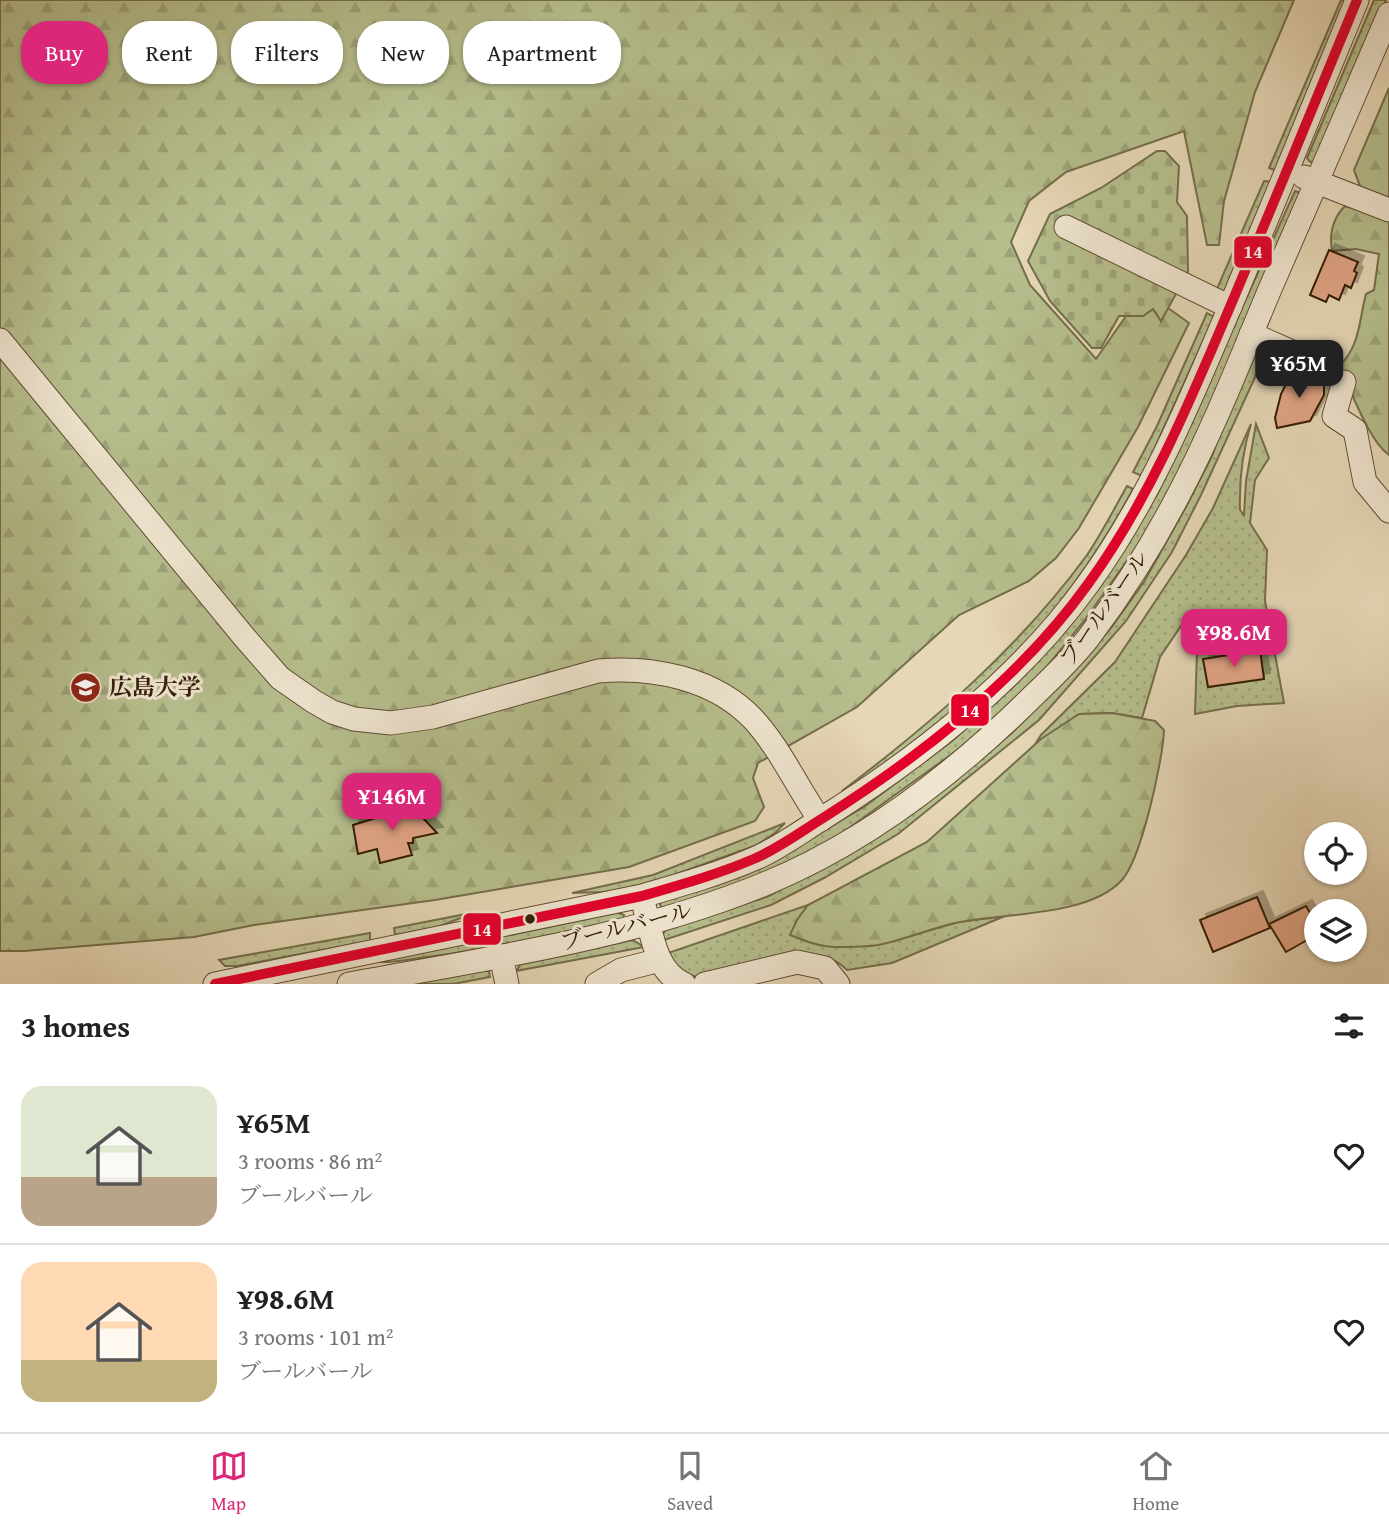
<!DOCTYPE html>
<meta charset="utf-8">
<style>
body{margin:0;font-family:"Gentium Book Plus","Noto Serif JP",serif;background:#f2f2f2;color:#222;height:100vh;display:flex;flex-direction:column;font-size:26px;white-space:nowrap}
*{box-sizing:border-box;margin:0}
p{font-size:23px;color:#767676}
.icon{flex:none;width:38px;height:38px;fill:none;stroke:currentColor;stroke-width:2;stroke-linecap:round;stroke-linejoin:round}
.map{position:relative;height:984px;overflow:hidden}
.details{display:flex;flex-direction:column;background:#fff;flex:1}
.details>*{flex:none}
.guide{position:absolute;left:21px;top:21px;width:700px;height:63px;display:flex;gap:14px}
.controls{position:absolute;left:1304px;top:822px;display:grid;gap:14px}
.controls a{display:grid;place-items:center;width:63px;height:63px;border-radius:50%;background:#fff;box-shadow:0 2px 5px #0004;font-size:35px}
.price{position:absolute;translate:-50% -60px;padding:0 16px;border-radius:14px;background:#db2777;color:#fff;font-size:23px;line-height:46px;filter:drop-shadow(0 2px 4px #0008)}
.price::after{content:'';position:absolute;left:50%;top:42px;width:21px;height:16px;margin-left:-10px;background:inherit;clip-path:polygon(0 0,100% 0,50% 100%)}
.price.selected{background:#222;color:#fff}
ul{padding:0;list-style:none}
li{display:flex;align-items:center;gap:21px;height:175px;padding:0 21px}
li+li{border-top:2px solid #e0e0e0}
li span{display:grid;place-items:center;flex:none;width:196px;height:140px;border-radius:21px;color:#555}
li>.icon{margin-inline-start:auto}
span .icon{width:84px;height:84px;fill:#fffc;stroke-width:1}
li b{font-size:30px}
h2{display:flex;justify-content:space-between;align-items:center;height:84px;padding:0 21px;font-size:30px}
.chip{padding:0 24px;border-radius:28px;background:#fff;box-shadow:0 2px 5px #0004;font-size:24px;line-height:63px}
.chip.selected{background:#db2777;color:#fff}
.menu{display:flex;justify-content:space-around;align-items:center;height:98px;border-top:2px solid #e0e0e0;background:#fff;font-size:19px;color:#767676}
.menu a{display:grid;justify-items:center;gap:4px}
.menu .selected{color:#db2777}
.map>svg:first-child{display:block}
.grass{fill:url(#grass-dots);stroke:#746e4a;stroke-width:2;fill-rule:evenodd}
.forest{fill:url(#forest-firs);stroke:#746e4a;stroke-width:2}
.cemetery{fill:url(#cemetery-stones);stroke:#746e4a;stroke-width:2}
.building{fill:#e1a485;stroke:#331e06;stroke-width:2;filter:url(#shadow)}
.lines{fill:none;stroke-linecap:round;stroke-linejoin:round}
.minor-casing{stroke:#604c32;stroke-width:25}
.minor{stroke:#efe5d0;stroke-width:23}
.bus-1-casing{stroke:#efe5d0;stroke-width:16}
.bus-1{stroke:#e4002b;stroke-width:10}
.bus-dot{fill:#331e06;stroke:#efe5d0;stroke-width:2.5}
.labels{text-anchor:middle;stroke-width:6;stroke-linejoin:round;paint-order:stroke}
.street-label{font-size:23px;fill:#331e06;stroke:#efe5d0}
.poi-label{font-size:23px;font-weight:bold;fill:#331e06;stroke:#efe5d0;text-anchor:start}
.line-badge{stroke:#efe5d0;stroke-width:2.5}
.badge-label{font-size:19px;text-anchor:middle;font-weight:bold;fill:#fff}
</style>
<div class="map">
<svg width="1389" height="984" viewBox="0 0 1389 984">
<defs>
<pattern id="grass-dots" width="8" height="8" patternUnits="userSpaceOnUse" patternTransform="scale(1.75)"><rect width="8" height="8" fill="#b6be8d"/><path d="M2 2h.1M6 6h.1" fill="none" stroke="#9da378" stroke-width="1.8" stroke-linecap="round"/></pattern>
<pattern id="forest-firs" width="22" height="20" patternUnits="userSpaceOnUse" patternTransform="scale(1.75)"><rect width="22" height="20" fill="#b6be8d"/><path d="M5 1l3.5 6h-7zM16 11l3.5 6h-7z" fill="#9da378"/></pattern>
<pattern id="cemetery-stones" width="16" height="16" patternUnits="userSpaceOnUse" patternTransform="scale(1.75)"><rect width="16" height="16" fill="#b6be8d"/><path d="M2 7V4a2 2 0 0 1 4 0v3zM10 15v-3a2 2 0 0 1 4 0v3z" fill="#9da378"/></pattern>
<filter id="shadow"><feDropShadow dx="6" dy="-6" stdDeviation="0" flood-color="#0004"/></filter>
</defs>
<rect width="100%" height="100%" fill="#e6d7b6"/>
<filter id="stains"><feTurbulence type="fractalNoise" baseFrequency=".00286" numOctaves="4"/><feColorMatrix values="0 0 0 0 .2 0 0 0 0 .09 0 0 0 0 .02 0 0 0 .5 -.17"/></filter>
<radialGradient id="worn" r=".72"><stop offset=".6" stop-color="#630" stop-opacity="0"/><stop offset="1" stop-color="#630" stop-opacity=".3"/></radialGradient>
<!-- grass -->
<g class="grass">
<polygon points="1341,0 1351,0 1277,171 1269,168"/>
<polygon points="1374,0 1386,0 1314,163 1309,161 1307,158"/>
<polygon points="1264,181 1272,182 1224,293 1216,291"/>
<polygon points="1295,191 1301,193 1230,366 1167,497 1136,548 1084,621 1041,674 970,741 835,838 779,868 722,891 663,909 660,905 661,901 789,851 864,807 952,741 1002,696 1063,634 1106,575 1158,493"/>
<polygon points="1207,313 1214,317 1142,476 1133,472 1157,426"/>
<polygon points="1258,351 1264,353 1262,362 1201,495 1172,552 1126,621 1039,720 898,834 824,878 771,905 661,941 662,935 666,930 769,896 820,868 913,812 1012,733 1077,667 1111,628 1144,582 1186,507 1212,456 1239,383"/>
<path d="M1251,424C1242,453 1239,480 1240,510L1244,515L1246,481L1256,424L1269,458L1255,480L1250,523L1267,550L1265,601L1284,703L1237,706L1195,714L1197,651L1185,620L1160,657L1142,718L1112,713L1079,714L1034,746L1041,735L1115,662L1186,555L1213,508ZM1262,666L1264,679L1208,687L1206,675Z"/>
<path d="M1127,486L1133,489C1085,579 1020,659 941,724C914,746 884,767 856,788L842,791C933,722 1020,647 1087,555C1102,533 1114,509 1127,486Z"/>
<polygon points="785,823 775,833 757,845 640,887 604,892 572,893 653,875"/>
<path d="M808,905L797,920L877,945L959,922L1005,916L892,963L847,970C810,932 744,975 700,977C691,977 682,972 674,968L668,953Z"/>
<polygon points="476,912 435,928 395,935 394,928"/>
<path d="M617,912L624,915L623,919C558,935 492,950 426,957C407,960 387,964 367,961Z"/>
<polygon points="370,933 370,941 237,966 225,966 219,960"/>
<polygon points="633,940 644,947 516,971 521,964"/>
<polygon points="484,969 489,972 490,977 453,984 405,984"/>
</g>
<!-- forest -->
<g class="forest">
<polygon points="0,0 1294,0 1255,92 1224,201 1219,245 1207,245 1184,131 1066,172 1029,201 1011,242 1030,285 1096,359 1126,316 1143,316 1153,309 1161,321 1168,308 1189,323 1138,427 1079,528 1056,558 1029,581 959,615 857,707 758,763 753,778 764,807 755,821 629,867 435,900 254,925 194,937 24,951 0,951"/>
<polygon points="1389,88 1389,199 1381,198 1360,186 1354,170"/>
<path d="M1345,206L1389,218V455C1368,440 1352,391 1339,366C1360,347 1359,320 1366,294L1374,290L1379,254L1356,249L1332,251C1329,233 1333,218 1345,206Z"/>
<path d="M1112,713L1155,721L1164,730C1163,760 1141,861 1121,881C1088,916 1006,913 960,922C932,927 906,940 878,945C865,947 849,947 836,947C820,947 805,941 790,935L797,920L808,905L927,842L1041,739L1079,714Z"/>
</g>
<!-- cemetery -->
<polygon class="cemetery" points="1157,151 1165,151 1179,166 1177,202 1187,216 1188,272 1161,321 1153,309 1143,316 1119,316 1101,348 1092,348 1050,301 1028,261 1050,214 1101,188"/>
<!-- building -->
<g class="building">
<polygon points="1329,250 1358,262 1354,271 1357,273 1351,288 1345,285 1339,300 1329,295 1326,302 1310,295"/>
<polygon points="1298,370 1324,381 1324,395 1310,421 1277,428 1275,418 1281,394 1287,382"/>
<polygon points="1260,650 1264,679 1208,687 1203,659"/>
<polygon points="410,804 437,833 413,838 413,843 408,843 412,855 380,863 377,849 358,854 353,825 379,817 378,810"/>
<polygon points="1257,897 1270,928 1213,952 1200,920"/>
<polygon points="1306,906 1316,923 1316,935 1286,952 1269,924"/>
</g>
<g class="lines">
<defs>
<g id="minor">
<polyline points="1304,177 1389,210"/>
<polyline points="1066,227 1230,307"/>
<polyline points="1251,334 1329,368"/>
<path d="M0,340L245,638L280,678L313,701L332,712L354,719L391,723L433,717L598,671C652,666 715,678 754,720C781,750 797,787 820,820"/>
<polyline points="1344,382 1334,416 1355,430 1365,482 1389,511"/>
<path d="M645,909C652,936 656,972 684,984"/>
<polyline points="501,956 507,984"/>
<path d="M215,984L642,896C680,885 719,874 756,858C779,848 802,831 823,818C921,756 1020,679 1088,584C1152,496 1193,394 1235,295C1276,197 1317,98 1357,0"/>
<path d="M349,984C490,958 634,938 767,883C866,842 955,773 1031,698C1051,679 1072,659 1089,637C1123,592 1153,544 1179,494C1214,428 1241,358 1270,289C1310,197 1350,106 1389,14"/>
<polyline points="597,984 621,970 660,960"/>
<polyline points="705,984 797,962 825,968 838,984"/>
</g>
</defs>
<!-- minor casing -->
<use href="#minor" class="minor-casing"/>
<!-- minor -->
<use href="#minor" class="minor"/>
<defs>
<path id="bus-1" d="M215,984L642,896C680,885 719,874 756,858C779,848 802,831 823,818C921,756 1020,679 1088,584C1152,496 1193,394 1235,295C1276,197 1317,98 1357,0"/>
</defs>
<!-- bus-1 casing -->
<use href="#bus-1" class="bus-1-casing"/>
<!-- bus-1 -->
<use href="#bus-1" class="bus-1"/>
</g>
<!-- icons -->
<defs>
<symbol id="university-disc" viewBox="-11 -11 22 22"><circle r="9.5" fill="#8f2418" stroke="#efe5d0"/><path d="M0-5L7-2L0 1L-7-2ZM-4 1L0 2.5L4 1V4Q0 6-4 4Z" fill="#fff"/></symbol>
</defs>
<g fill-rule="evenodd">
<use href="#university-disc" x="68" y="670" width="35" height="35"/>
</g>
<!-- markers -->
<circle class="bus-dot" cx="530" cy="919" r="6"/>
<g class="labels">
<!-- street labels -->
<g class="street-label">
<text transform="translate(1104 608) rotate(-54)" y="8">ブールバール</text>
<text transform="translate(626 926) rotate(-14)" y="8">ブールバール</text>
</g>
<!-- poi labels -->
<g class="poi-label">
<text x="109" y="695">広島大学</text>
</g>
</g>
<g class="line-badge">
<rect x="1233" y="235" width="40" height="34" rx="7" fill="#e4002b"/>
<rect x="950" y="693" width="40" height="34" rx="7" fill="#e4002b"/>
<rect x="462" y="912" width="40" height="34" rx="7" fill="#e4002b"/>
</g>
<g class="badge-label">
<text x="1253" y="258">14</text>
<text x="970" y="717">14</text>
<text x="482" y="936">14</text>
</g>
<rect width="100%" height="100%" filter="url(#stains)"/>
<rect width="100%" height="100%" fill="url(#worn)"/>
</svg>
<div class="controls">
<a><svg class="icon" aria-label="locate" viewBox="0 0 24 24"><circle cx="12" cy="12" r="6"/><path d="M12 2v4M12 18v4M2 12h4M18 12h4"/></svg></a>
<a><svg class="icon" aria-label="layers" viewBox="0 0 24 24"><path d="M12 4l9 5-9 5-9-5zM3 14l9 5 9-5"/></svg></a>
</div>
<b class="price selected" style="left:1299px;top:400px">¥65M</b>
<b class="price" style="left:1234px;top:669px">¥98.6M</b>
<b class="price" style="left:392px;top:833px">¥146M</b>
<div class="guide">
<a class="chip selected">Buy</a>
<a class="chip">Rent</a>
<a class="chip">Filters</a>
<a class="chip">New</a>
<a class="chip">Apartment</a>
</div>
</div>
<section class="details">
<h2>3 homes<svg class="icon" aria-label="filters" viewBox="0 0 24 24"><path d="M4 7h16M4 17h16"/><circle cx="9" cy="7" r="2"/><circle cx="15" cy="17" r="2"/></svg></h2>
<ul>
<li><span style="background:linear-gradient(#dfe7d0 65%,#b9a48a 0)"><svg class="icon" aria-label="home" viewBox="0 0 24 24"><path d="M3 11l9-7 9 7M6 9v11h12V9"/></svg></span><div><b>¥65M</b><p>3 rooms · 86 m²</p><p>ブールバール</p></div><svg class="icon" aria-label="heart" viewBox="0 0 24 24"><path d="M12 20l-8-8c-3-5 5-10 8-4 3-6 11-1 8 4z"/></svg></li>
<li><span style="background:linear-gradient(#ffd9b3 70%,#c2b280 0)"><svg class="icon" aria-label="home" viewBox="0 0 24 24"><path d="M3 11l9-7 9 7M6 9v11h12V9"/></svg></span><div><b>¥98.6M</b><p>3 rooms · 101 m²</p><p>ブールバール</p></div><svg class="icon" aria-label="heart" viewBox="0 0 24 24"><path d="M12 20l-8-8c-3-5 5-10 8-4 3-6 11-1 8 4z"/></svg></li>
</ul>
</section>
<nav class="menu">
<a class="selected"><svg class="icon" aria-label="map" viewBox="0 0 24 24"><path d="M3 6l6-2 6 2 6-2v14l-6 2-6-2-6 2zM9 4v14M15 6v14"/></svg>Map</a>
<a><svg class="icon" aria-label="saved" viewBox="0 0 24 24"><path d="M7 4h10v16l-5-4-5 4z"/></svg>Saved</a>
<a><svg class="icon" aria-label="home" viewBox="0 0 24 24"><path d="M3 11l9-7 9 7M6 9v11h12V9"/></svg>Home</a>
</nav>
